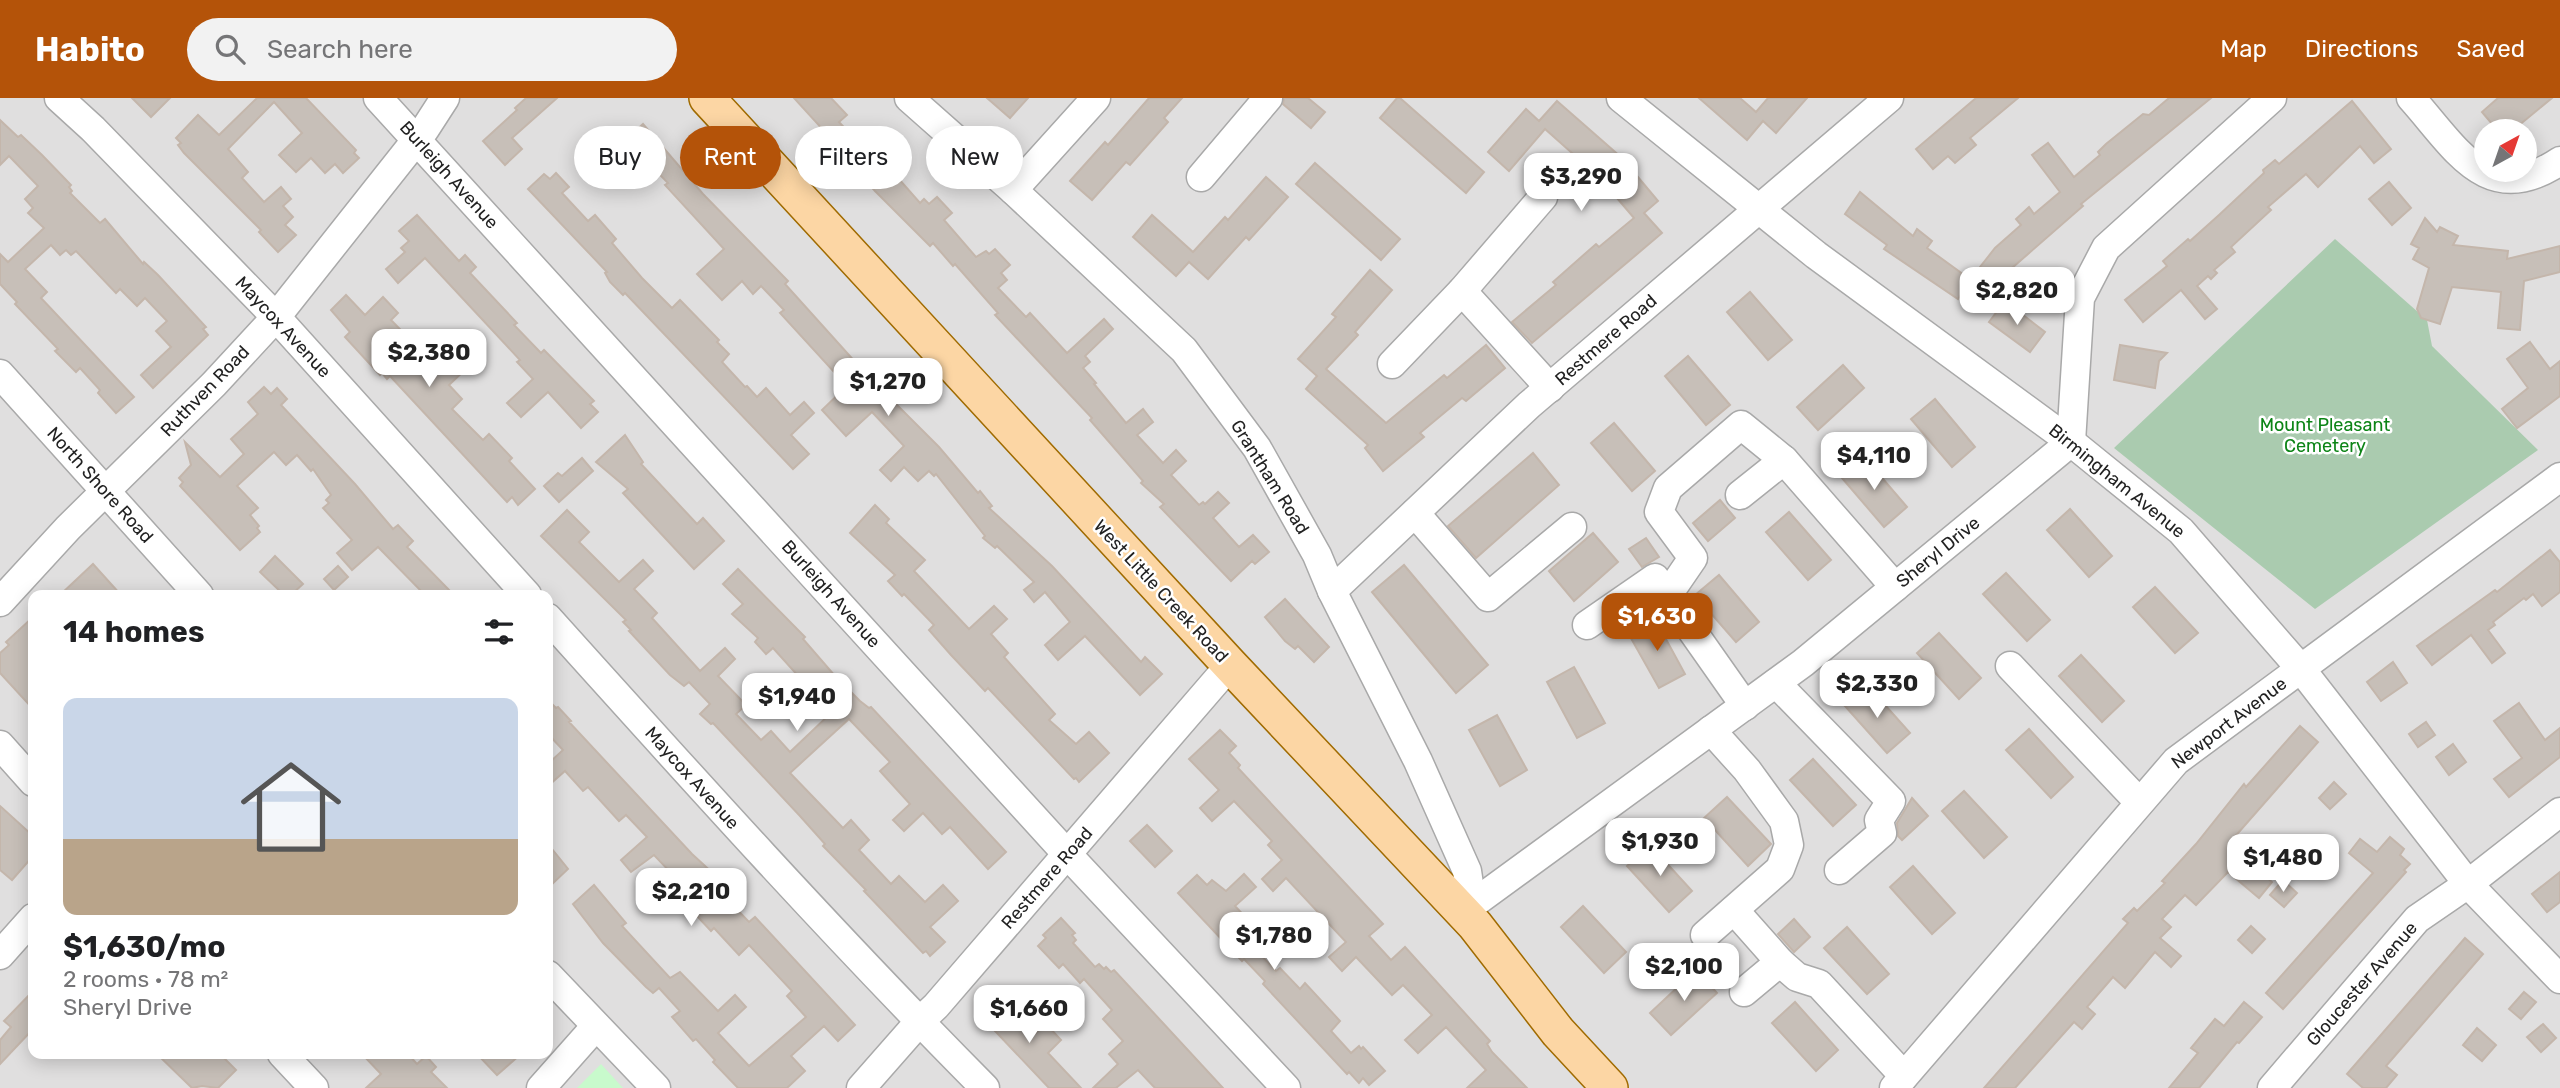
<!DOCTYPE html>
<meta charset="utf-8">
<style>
body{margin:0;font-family:Rubik,sans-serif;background:#f2f2f2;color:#202124;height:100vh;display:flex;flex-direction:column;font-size:26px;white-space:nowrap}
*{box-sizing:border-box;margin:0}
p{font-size:23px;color:#757577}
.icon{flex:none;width:38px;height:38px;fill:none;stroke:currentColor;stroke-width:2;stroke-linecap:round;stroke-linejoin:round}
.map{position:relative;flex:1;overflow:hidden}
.side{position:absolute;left:28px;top:492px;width:525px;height:469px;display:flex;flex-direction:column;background:#fff;border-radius:14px;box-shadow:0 4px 18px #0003}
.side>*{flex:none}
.hud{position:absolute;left:574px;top:28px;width:665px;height:63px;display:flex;gap:14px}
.needle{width:46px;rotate:40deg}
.tools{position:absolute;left:2474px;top:21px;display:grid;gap:14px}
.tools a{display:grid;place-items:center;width:63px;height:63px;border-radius:50%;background:#fff;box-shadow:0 4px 18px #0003;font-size:35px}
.price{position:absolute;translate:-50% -60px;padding:0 16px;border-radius:14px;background:#fff;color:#222;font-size:23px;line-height:46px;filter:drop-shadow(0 2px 4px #0008)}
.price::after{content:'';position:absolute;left:50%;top:42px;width:21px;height:16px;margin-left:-10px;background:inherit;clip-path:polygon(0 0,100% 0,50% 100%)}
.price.selected{background:#b45309;color:#fff}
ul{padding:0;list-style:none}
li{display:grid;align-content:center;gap:14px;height:371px;padding:0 35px}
li span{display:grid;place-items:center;height:217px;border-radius:14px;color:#555}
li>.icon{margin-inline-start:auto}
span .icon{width:126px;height:126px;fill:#fffc;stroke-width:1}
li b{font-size:30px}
h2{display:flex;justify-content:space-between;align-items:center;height:84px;padding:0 35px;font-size:30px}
.tag{padding:0 24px;border-radius:32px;background:#fff;box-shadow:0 4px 18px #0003;font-size:24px;line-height:63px}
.tag.selected{background:#b45309;color:#fff}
header{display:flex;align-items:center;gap:42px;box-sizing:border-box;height:98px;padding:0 35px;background:#b45309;color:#fff}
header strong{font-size:33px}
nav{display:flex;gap:38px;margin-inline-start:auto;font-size:24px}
.search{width:490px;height:63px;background:#f2f2f2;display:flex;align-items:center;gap:18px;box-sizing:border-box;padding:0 24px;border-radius:38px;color:#757577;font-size:26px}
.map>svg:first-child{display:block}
.residential{fill:#e0dfdf;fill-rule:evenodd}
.cemetery{fill:#aacbaf}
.park{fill:#c8facc}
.building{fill:#c7bfb8;stroke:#c4b6ab;stroke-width:2}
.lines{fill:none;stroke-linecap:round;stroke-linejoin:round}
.minor-casing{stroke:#a9a9a9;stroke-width:31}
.major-casing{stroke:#a06b00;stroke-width:38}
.minor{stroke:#fff;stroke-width:28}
.major{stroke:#fcd6a4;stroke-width:35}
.labels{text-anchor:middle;stroke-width:5;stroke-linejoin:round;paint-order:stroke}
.street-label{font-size:18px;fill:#222;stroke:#fff}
.park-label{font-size:18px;fill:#0c8416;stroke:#fff}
</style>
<header>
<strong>Habito</strong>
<div class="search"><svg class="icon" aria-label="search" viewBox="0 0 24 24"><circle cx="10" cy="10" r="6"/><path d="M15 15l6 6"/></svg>Search here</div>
<nav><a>Map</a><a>Directions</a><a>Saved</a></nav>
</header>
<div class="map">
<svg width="2560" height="990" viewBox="0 0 2560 990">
<rect width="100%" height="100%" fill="#f2efe9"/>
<!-- residential -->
<path class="residential" d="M0,0H2560V990H0ZM2487,33H2525V72H2487ZM33,497H548V956H33Z"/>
<!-- cemetery -->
<polygon class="cemetery" points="2335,141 2427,222 2432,248 2538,352 2315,511 2114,350"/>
<!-- park -->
<polygon class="park" points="601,966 623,990 577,990"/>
<!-- building -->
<g class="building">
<polygon points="132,0 170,0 151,19"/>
<polygon points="257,0 306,0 356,52 354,55 359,60 343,75 335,66 325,75 311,60 296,74 279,57 302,35 274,4 228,51 248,74 242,80 264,104 281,89 291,101 283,108 293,119 285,127 296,137 278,154 259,134 261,132 184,55 178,47 181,45 176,40 198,17 219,37"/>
<polygon points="526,0 557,0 512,40 522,51 505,67 483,43 517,12 515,10"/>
<polygon points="794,0 831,0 847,17 839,24 864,51 869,47 920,105 924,101 929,106 937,99 952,115 944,122 976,159 986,153 989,156 995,151 1010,167 1001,175 1007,182 998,190 1026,219 1030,215 1067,255 1104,221 1113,231 1085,258 1090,264 1083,270 1096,285 1094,286 1126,325 1143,311 1153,324 1137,337 1163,365 1176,352 1186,363 1171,377 1199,407 1203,404 1205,406 1218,394 1229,405 1213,420 1239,449 1253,437 1269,454 1255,466 1252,463 1231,483 1160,409 1164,406 1141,385 1143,383 1090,322 1092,320 995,217 998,215 955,166 953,168 933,145 930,148 875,93 836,48 837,47"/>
<polygon points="987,0 1028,0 1010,20"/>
<polygon points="1149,0 1182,0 1164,20 1168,24 1130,67 1126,64 1092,102 1070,83 1105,44 1108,47"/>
<polygon points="1284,0 1308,0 1325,14 1311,30 1283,6"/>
<polygon points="1397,0 1400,0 1484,74 1466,95 1380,20"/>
<polygon points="1699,0 1740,0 1756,14 1768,0 1807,0 1776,35 1763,23 1747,42"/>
<polygon points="1976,0 2018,0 1970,40 1976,47 1955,65 1948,58 1933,71 1916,51"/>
<polygon points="2169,0 2211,0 2081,106 2083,108 2012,170 2018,174 2007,189 1980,169 1995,150 2021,127 2016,121 2029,109 2034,116 2060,94 2032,57 2048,45 2074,79 2100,57 2098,54 2106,46 2143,16 2149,17"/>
<polygon points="2498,0 2552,0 2512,33 2498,33 2482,14"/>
<polygon points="1557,3 1622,60 1658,103 1644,115 1662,135 1532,245 1512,224 1556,187 1553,184 1596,146 1599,149 1634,120 1583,60 1581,63 1545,31 1509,73 1488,54 1526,11 1539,23"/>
<polygon points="2352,3 2391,51 2374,65 2360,48 2318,89 2306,76 2268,109 2271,112 2231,149 2235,154 2214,172 2217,175 2211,181 2208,178 2197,188 2217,211 2205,221 2181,192 2143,224 2125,202 2167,168 2163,163 2188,141 2190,143 2219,117 2264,75 2263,72 2275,62 2279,66"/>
<polygon points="0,22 18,39 21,37 42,57 71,87 69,89 72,93 70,95 100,125 105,121 143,166 144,164 158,177 206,229 203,231 208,237 153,290 141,277 171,249 156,233 167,223 145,200 137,208 120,191 116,195 76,153 71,157 66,152 60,157 51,147 25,171 47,194 41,200 134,299 116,315 98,295 100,292 80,270 76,274 55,253 58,251 15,206 17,204 0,186 0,156 8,164 44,130 28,115 33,110 25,101 38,88 9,58 0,67"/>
<polygon points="643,26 703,96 788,183 785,186 866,276 939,349 978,395 980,393 992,408 989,410 1052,468 1141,564 1145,559 1162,576 1140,597 1085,538 1058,562 1045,547 1070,524 1045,494 1034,504 1024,492 1034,484 997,448 995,450 983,440 985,438 936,376 934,378 929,373 918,383 904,369 891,383 880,372 904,348 872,314 846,338 822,312 847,288 780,215 784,212 761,188 753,196 742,183 722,202 697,176 724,151 665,87 668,85 626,42"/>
<polygon points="1315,65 1400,141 1381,162 1296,86"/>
<polygon points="556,75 569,89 562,95 588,123 595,117 616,141 612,145 642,180 672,210 680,202 719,242 717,244 729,256 722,264 745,289 747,288 757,299 766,290 790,317 804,304 814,315 791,337 809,356 793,371 625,195 623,197 610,184 605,175 607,174 528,91 544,76 550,81"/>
<polygon points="1266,79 1288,99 1249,142 1246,139 1208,181 1189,164 1176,178 1133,139 1152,117 1193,154 1225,119 1228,122"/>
<polygon points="2389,84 2411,110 2392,127 2369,101"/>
<polygon points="1860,94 1913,138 1917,131 1932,143 1927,150 1971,182 1958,201 1884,151 1887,147 1845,116"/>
<polygon points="417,117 459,163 465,157 476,169 470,175 517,225 514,227 541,255 544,252 594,303 590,306 598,314 581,330 548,294 521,319 507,305 533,281 517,264 520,262 425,160 398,185 386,171 405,154 401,150 409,143 399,133"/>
<polygon points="2425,120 2437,134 2440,129 2458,138 2453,147 2508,153 2507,161 2560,148 2560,174 2524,183 2520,232 2498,230 2501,194 2452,189 2440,226 2421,220 2417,211 2429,170 2413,161 2419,150 2411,146"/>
<polygon points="1370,172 1392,192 1355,234 1358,237 1326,271 1386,325 1444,277 1447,280 1486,247 1505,270 1466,303 1462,300 1420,335 1424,339 1383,373 1365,350 1368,347 1306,291 1317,278 1298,261 1336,219 1332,216"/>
<polygon points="1750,194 1792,242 1768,262 1727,214"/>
<polygon points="346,197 365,217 383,199 398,215 391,222 424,256 438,242 452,257 454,256 467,270 449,287 462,301 452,311 483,342 489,336 512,360 509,363 535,391 518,407 512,399 507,404 390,278 387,281 382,275 380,277 345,239 350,234 331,212"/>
<polygon points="2005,203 2045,234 2030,254 1989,224"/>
<polygon points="2530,244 2550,271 2560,263 2560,298 2517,330 2502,311 2528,290 2507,261"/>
<polygon points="2120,247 2167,255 2159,263 2155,290 2114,282"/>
<polygon points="1688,258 1730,307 1706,327 1665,278"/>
<polygon points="1843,267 1864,290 1818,332 1797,309"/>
<polygon points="264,289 271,296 277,290 287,301 281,307 355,386 393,431 398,427 413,443 407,449 454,497 425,497 378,449 352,472 337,455 352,442 323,410 329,405 326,402 331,397 313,371 311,373 297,357 286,367 274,354 237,388 258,410 250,417 259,428 257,430 260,434 240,452 180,388 183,384 179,380 191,367 185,344 220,379 244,356 231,341 258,316 248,304"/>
<polygon points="1935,301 1975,349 1952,369 1911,321"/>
<polygon points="1614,325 1655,373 1632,393 1591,345"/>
<polygon points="625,337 643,364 641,366 697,426 703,420 724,443 694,471 623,395 628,391 596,364"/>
<polygon points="1533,355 1559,387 1476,460 1448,428"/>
<polygon points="582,360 593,373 559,404 544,388 558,375 562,378"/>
<polygon points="1865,360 1907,409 1884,429 1842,380"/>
<polygon points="1720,402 1735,420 1708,443 1693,425"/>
<polygon points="875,407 889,421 886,425 925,462 914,473 969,531 994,508 1007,521 991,536 1008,555 1004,559 1055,616 1049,622 1076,646 1089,634 1109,655 1079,684 1076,680 1074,681 988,590 985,593 951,557 929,532 934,527 904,496 902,498 888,483 895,477 850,435"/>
<polygon points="2070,411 2112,458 2089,479 2047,432"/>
<polygon points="567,412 589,434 579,444 619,484 643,462 653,473 634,491 657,515 652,520 700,573 725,550 735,561 718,578 746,607 736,616 761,642 771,633 790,654 830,616 799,583 801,581 773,550 766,556 755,544 758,540 732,516 743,506 723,486 738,471 805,539 803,541 835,578 860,603 869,610 871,609 1006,754 988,771 950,729 942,736 923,715 904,733 893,722 910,706 880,673 890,664 849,621 790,675 843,730 851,722 869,742 859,752 891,786 899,778 925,804 943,787 958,803 930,829 945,844 930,858 926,853 923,855 864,793 866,792 823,748 825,746 800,718 713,625 711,626 700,616 710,606 689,584 684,588 670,577 629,533 631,532 623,524 626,522 541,438"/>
<polygon points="1789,414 1831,462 1808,482 1766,434"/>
<polygon points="1593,435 1618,464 1574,503 1549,473"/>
<polygon points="1646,440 1659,459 1642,469 1629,451"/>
<polygon points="2550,452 2560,464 2560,494 2542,508 2533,496 2526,502 2524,500 2493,524 2495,527 2488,532 2505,555 2492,565 2471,537 2432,567 2417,548 2495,492 2497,494"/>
<polygon points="275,458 303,486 291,497 284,497 260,474"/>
<polygon points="93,466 121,497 60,497"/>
<polygon points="1404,467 1488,567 1456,595 1372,494"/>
<polygon points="338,468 348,479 334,492 324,481"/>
<polygon points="2006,475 2050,522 2027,543 1983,496"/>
<polygon points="1719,477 1759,524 1736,544 1695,497"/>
<polygon points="2155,489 2198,535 2175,555 2133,509"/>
<polygon points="1285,501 1329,549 1314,564 1298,548 1295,551 1285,543 1265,519"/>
<polygon points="33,519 33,611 0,575 0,555 9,547 6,544"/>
<polygon points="1655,521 1685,576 1659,590 1628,535"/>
<polygon points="1939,535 1981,580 1959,601 1917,555"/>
<polygon points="2081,557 2124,603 2102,624 2059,578"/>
<polygon points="2393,564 2407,585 2381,603 2367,584"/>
<polygon points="1574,569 1605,625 1577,640 1547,584"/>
<polygon points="1868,588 1910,635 1887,655 1845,608"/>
<polygon points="548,602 556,610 558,609 571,623 569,624 692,756 729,790 722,796 749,824 755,819 855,927 838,943 824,928 791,958 805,973 787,990 738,990 713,964 715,962 696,941 693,943 672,919 680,913 659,890 653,895 646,889 603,845 573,806 594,787 626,825 622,828 670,880 680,874 718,913 735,897 746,909 718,935 749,968 806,919 787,898 792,893 749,847 739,857 714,830 711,833 697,818 709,807 680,776 676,780 654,757 631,774 621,762 647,739 626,717 619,723 588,689 583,693 565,673 548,688 548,666 563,652 548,636"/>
<polygon points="2519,605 2545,642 2560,630 2560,659 2509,699 2494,681 2522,660 2494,623"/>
<polygon points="1497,617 1527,672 1500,688 1469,632"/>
<polygon points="2426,624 2435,637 2418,649 2409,636"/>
<polygon points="2300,628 2318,644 2231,743 2243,753 2240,756 2272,784 2259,800 2228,774 2196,807 2185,797 2162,821 2171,829 2160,840 2181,858 2171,869 2155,854 2125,890 2113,879 2087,909 2095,916 2082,931 2074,924 2015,990 1984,990 2128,825 2123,821 2134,810 2137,813 2165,785 2162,783 2196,746 2244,686 2246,689"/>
<polygon points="2029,631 2073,679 2051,700 2006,652"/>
<polygon points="1220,632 1236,648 1229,655 1240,667 1238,670 1383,826 1369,838 1391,862 1405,849 1490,943 1487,946 1492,954 1527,990 1467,990 1486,972 1446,929 1418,955 1405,942 1432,917 1403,887 1392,897 1356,859 1342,873 1329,859 1346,844 1286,780 1273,793 1262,781 1282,762 1268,747 1272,743 1234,703 1212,723 1200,710 1219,692 1189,661"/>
<polygon points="2453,646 2466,664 2449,677 2436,659"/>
<polygon points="1813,661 1856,707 1833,728 1790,682"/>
<polygon points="2334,684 2346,696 2330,711 2319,700"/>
<polygon points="1964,693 2007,739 1984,760 1942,713"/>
<polygon points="1727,699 1771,746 1748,768 1704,720"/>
<polygon points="1912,700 1928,718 1902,742 1898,738 1897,725"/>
<polygon points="0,708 33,738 33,758 12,782 0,772"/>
<polygon points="1147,727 1172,753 1155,769 1130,743"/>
<polygon points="2390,739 2404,751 2400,757 2410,766 2404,772 2406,774 2283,911 2266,895 2373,775 2349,755 2360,741 2377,754"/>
<polygon points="548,746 568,771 548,790"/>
<polygon points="1650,747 1692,793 1669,814 1627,768"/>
<polygon points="1913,768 1955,815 1932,836 1890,789"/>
<polygon points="2560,774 2560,804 2547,814 2532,796"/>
<polygon points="1244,776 1256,789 1235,808 1262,837 1251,847 1276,873 1280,870 1300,891 1305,885 1340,923 1331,933 1351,955 1359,948 1361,951 1363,949 1385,973 1369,987 1363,980 1359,985 1349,974 1347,976 1263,886 1265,883 1244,861 1242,863 1178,795 1197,777 1207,787 1212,782 1226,793"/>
<polygon points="2283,782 2297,795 2284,809 2270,797"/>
<polygon points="1583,808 1626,854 1604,875 1561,829"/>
<polygon points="1061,820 1075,835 1072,837 1076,842 1073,845 1095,869 1099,866 1104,871 1106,869 1111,874 1114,872 1223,990 1155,990 1138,972 1116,990 1093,990 1118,966 1109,956 1123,943 1103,921 1112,912 1084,881 1080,885 1063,866 1059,870 1038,848 1046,840 1043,837"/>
<polygon points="1794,821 1810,839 1794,854 1778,836"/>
<polygon points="2251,828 2265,841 2252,855 2238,842"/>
<polygon points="1847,829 1889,876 1867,896 1824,850"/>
<polygon points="2465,840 2483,856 2386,968 2397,977 2386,990 2363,990 2347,976"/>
<polygon points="1696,872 1717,895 1671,937 1650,915"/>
<polygon points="33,893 33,931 0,966 0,942 11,929 4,923"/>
<polygon points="2524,894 2536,904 2521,921 2509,911"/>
<polygon points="996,898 1032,938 1046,926 1061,942 1048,955 1081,990 1049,990 978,915"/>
<polygon points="1795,904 1838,952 1816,973 1772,925"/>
<polygon points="2244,904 2262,919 2247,936 2239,945 2237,944 2199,990 2169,990 2198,955 2191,950 2215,921 2224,928"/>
<polygon points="2543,926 2556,940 2541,954 2527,939"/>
<polygon points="2477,930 2496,947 2482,963 2463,947"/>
<polygon points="157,956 220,956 236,972 218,990 202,988 192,990"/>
<polygon points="362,956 408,956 417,966 426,958 436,969 431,974 447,990 366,990 381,976"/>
<polygon points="477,956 521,956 497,977"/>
</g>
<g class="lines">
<defs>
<g id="minor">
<polyline points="59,0 93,31 276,219 527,497"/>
<polyline points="378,0 1067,756 1286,990"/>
<polyline points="909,0 1013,92 1184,252 1257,350 1317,457 1332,493 1418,663 1467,773 1470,793 1462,814"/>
<polyline points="1621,0 1816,157 2071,344 2181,433 2301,571 2468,786 2560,881"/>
<path d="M2411,0C2456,50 2487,112 2560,63"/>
<polyline points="1201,79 1268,0"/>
<polyline points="1013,92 1096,0"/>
<polyline points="1462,193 1550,290"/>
<polyline points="1392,266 1462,193 1543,99"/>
<polyline points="0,276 199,497"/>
<polyline points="1740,397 1784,362 1895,489"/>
<polyline points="1415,415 1488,499 1572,429"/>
<polyline points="1332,493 1529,307 1889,0"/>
<polyline points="1667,498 1693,460 1659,414 1668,390 1741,327 1784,362"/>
<polyline points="0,504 68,430 214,286 276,219 425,31 445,0"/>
<path d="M548,520C691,679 834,838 985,990"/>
<polyline points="1587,527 1655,480 1745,608"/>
<polyline points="2010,568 2139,704"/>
<polyline points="1776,585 1891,703 1879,722 1882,735 1839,772"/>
<polyline points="0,647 33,684"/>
<polyline points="1734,812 1780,864"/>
<polyline points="1462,814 1803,565 2071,344 2080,200 2106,150 2272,0"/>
<polyline points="1705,837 1780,771 1789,747 1784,723 1747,672 1711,632"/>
<polyline points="0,857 33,820"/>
<polyline points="548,877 656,990"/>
<polyline points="1744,894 1780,864 1797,879 1819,886 1904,978"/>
<polyline points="282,956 314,990"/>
<polyline points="541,990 596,928"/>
<polyline points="861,990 919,924 936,908 1230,567"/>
<polyline points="1894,990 2176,663 2560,379"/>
<polyline points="2272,990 2417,821 2468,786 2560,714"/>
</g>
<polyline id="major" points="707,0 1230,567 1475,827 1558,934 1610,990"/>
</defs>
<!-- minor casing -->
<use href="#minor" class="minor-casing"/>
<!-- major casing -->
<use href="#major" class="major-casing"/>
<!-- minor -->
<use href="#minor" class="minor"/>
<!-- major -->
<use href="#major" class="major"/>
</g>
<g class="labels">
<!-- street labels -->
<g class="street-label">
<text transform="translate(449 77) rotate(48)" y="6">Burleigh Avenue</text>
<text transform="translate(283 229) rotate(47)" y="6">Maycox Avenue</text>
<text transform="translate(1606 242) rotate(-41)" y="6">Restmere Road</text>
<text transform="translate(205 293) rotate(-46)" y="6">Ruthven Road</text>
<text transform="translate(1270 379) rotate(58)" y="6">Grantham Road</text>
<text transform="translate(2117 383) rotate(39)" y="6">Birmingham Avenue</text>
<text transform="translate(100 387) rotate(48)" y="6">North Shore Road</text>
<text transform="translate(1938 454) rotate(-39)" y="6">Sheryl Drive</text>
<text transform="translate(1161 493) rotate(47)" y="6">West Little Creek Road</text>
<text transform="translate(831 496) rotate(48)" y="6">Burleigh Avenue</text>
<text transform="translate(2229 625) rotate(-37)" y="6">Newport Avenue</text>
<text transform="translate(692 680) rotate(48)" y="6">Maycox Avenue</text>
<text transform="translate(1047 780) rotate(-49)" y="6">Restmere Road</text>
<text transform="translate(2362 886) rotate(-49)" y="6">Gloucester Avenue</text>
</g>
<!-- park labels -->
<g class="park-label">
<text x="2325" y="333">Mount Pleasant<tspan x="2325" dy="21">Cemetery</tspan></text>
</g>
</g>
</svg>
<div class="tools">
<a><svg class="needle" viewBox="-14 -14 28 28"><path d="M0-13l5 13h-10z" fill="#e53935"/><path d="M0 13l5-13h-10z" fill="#757577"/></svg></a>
</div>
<b class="price" style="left:1581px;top:115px">$3,290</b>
<b class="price" style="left:2017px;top:229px">$2,820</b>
<b class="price" style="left:429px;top:291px">$2,380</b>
<b class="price" style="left:888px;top:320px">$1,270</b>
<b class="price" style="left:1874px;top:394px">$4,110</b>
<b class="price selected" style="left:1657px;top:555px">$1,630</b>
<b class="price" style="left:1877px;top:622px">$2,330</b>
<b class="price" style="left:797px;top:635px">$1,940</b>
<b class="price" style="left:1660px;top:780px">$1,930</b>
<b class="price" style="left:2283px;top:796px">$1,480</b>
<b class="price" style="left:691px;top:830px">$2,210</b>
<b class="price" style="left:1274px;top:874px">$1,780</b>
<b class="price" style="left:1684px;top:905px">$2,100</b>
<b class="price" style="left:1029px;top:947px">$1,660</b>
<div class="hud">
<a class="tag">Buy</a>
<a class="tag selected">Rent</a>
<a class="tag">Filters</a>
<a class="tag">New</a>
</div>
<section class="side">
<h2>14 homes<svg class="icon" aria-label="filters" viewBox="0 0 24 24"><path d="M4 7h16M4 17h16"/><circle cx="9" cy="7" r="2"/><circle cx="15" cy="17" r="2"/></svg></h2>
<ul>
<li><span style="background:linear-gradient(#c9d6e8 65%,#b9a48a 0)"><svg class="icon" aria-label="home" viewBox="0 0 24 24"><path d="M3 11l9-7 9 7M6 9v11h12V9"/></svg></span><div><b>$1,630/mo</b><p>2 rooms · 78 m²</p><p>Sheryl Drive</p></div></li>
</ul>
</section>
</div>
